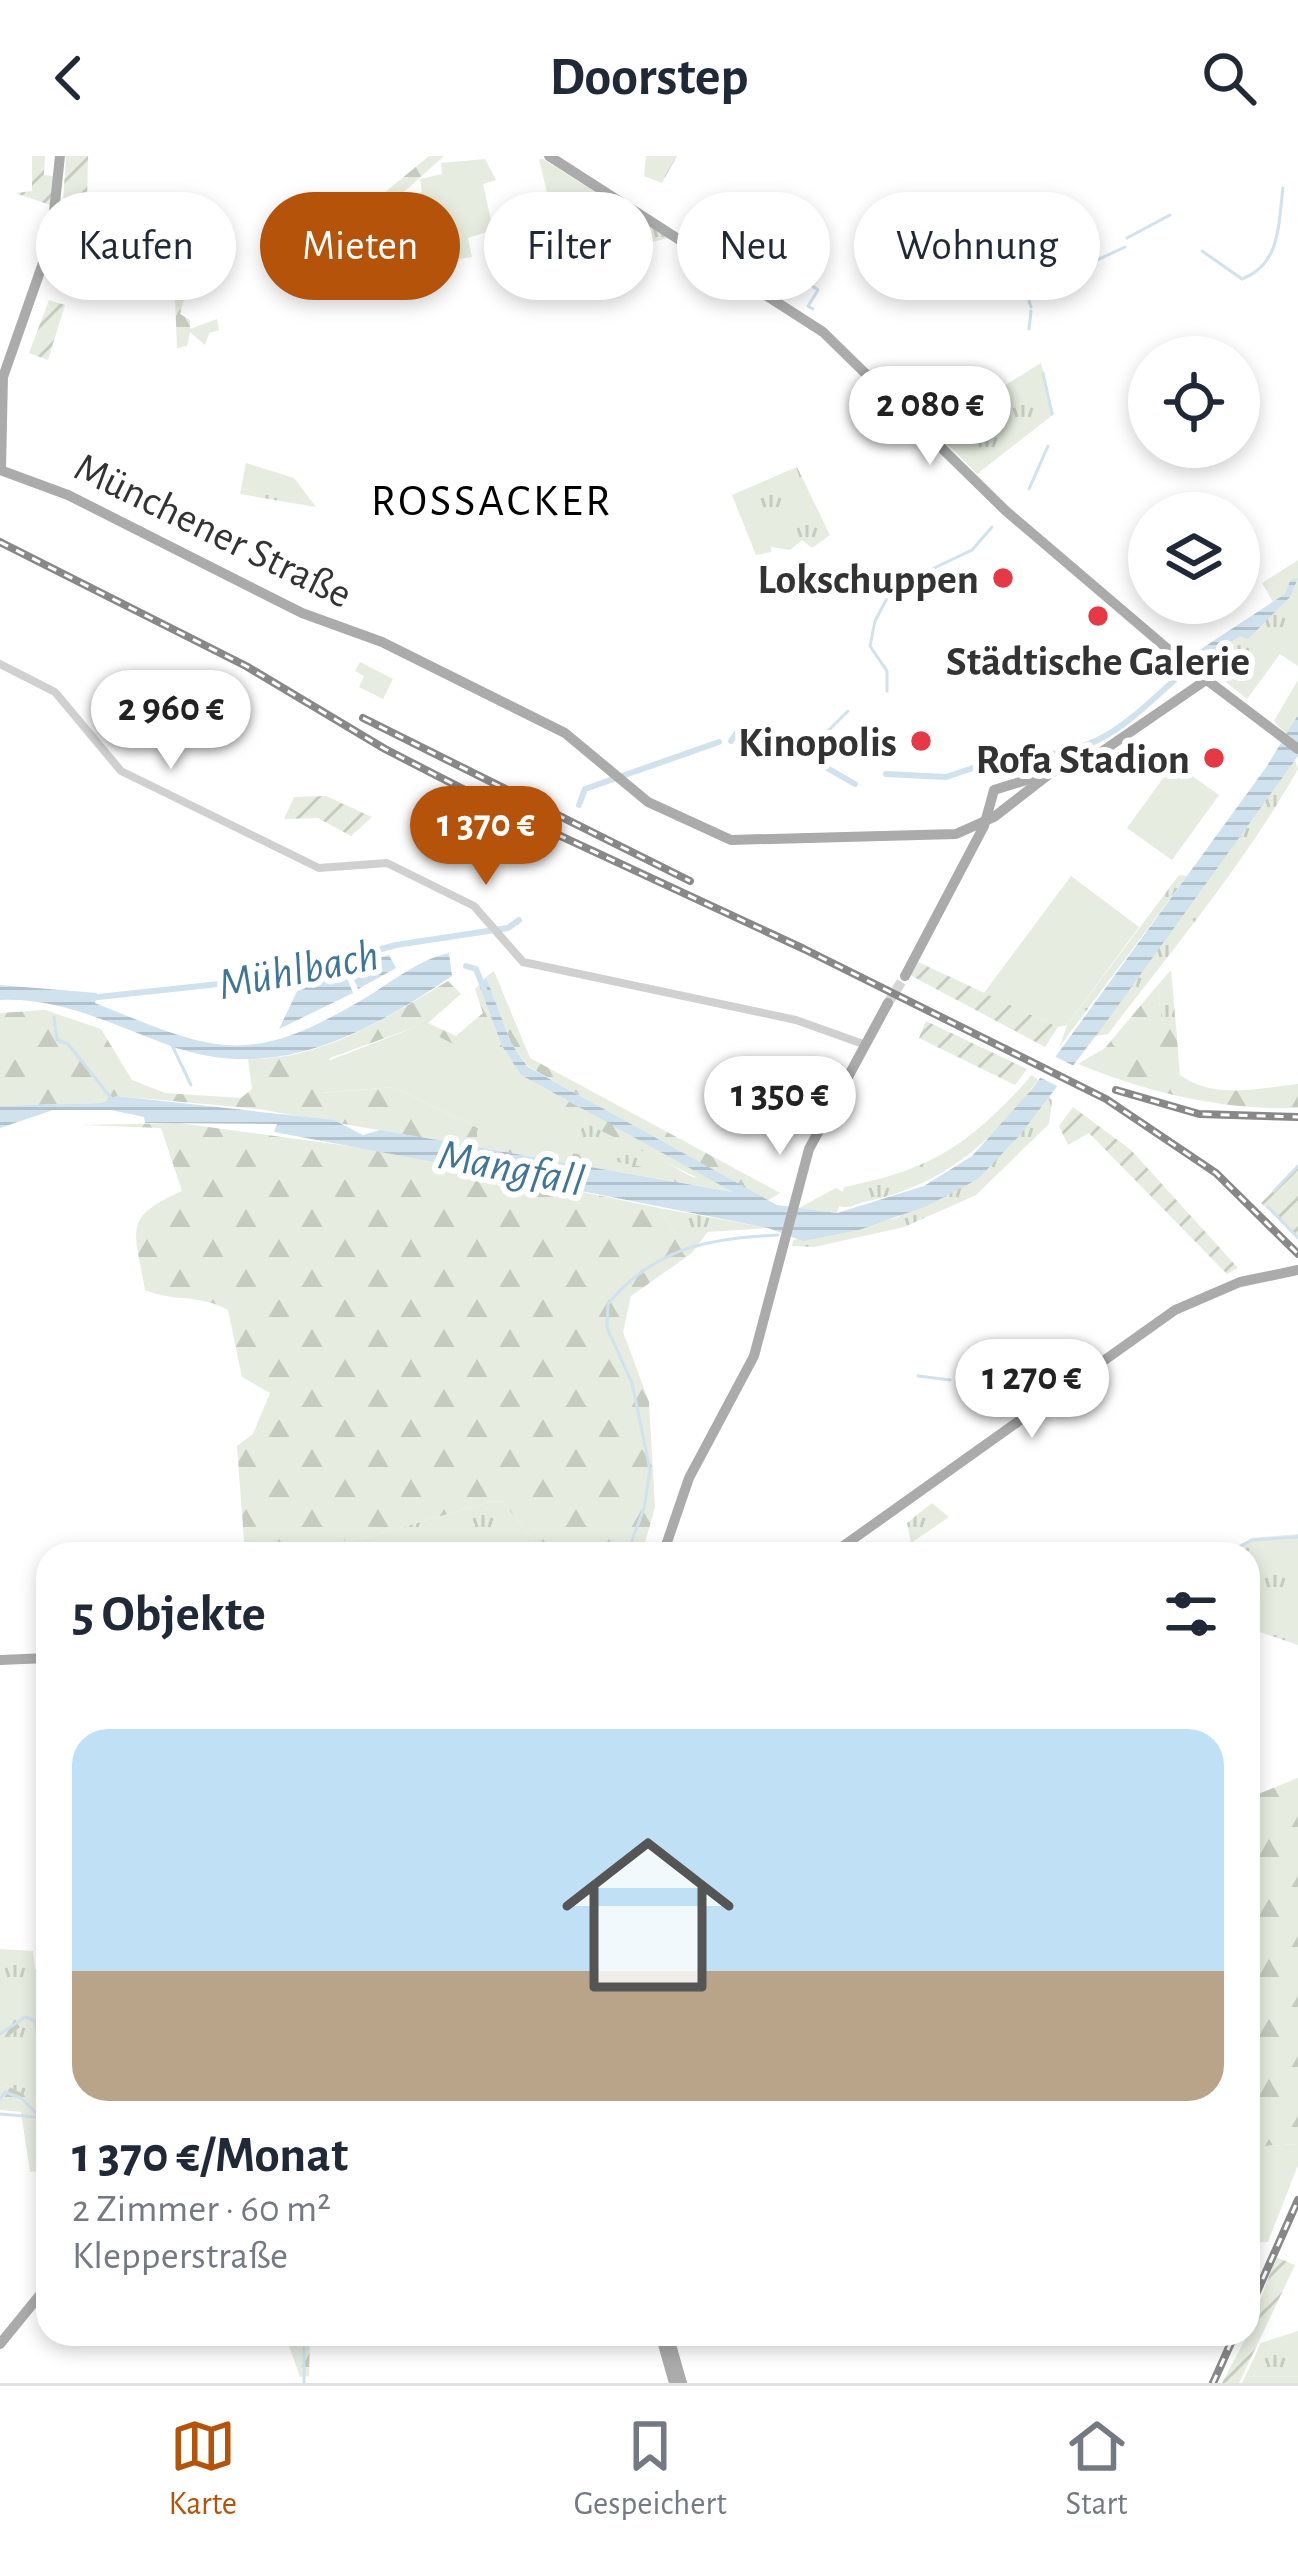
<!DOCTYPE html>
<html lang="de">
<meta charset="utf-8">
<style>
body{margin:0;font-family:"Alegreya Sans",sans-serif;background:#f6f6f7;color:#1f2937;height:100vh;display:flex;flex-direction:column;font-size:45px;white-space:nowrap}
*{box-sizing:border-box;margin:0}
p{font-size:39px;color:#747a83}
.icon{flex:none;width:66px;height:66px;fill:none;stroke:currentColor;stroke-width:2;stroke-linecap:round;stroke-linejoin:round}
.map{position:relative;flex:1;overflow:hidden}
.drawer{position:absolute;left:36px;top:1386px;width:1224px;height:804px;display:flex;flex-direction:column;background:#fff;border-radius:36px;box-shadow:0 6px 18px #0003}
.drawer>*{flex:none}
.banner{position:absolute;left:36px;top:36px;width:1227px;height:108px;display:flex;gap:24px}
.controls{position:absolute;left:1128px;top:180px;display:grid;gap:24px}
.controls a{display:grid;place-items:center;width:132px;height:132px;border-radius:50%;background:#fff;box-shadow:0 6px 18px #0003;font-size:60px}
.price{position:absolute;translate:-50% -102px;padding:0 27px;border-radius:42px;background:#fff;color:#222;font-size:39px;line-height:78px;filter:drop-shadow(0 3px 6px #0008)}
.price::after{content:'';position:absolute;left:50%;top:72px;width:36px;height:27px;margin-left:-18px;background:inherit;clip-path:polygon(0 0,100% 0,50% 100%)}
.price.active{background:#b45309;color:#fff}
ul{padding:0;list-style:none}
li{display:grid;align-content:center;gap:24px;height:636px;padding:0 36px}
li span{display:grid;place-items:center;height:372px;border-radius:36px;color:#555}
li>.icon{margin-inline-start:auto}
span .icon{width:216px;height:216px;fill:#fffc;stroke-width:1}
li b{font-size:51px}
h2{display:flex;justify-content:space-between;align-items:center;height:144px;padding:0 36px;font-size:51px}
.chip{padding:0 42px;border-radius:54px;background:#fff;box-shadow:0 6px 18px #0003;font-size:42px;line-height:108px}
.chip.active{background:#b45309;color:#fff}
header{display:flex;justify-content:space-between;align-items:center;height:156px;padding:0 36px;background:#fff;font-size:54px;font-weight:700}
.tab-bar{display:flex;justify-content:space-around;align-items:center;height:168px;border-top:3px solid #e0e1e3;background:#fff;font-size:33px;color:#747a83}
.tab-bar a{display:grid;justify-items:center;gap:6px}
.tab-bar .active{color:#b45309}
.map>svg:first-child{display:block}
.grass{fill:url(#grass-tufts)}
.forest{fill:url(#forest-firs);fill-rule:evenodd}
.garden{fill:url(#garden-furrows)}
.pitch{fill:#e6ecdf}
.water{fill:url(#water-rules)}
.pier{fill:#fff}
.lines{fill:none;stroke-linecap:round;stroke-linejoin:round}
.stream{stroke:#cfe2ee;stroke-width:3}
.canal{stroke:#cfe2ee;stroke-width:6}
.major-tunnel{stroke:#d6d6d6;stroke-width:10;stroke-dasharray:10 5;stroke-linecap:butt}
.minor{stroke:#d0d0d0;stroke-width:8}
.major{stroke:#ababab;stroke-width:10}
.rail-casing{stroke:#888;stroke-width:8}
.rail{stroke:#fff;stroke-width:3;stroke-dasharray:9;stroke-linecap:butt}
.poi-dot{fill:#e63946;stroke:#fff;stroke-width:4.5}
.labels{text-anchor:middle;stroke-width:12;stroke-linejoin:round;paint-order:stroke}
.street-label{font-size:42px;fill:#333;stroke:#fff}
.poi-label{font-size:42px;font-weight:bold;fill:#333;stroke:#fff;text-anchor:end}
.neighbourhood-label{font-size:45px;letter-spacing:3px;fill:#000;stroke:#fff}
.water-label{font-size:45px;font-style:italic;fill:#3f7597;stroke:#fff}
</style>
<header><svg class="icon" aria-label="back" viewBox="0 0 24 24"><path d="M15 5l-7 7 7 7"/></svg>Doorstep<svg class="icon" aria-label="search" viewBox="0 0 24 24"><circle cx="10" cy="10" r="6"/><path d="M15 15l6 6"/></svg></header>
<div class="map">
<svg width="1298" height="2227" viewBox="0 0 1298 2227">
<defs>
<pattern id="grass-tufts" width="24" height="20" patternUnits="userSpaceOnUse" patternTransform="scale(3)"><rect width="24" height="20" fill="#e6ecdf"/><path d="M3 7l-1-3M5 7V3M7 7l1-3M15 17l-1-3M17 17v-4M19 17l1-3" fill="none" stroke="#c6cbc0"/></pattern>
<pattern id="forest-firs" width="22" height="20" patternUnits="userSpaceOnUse" patternTransform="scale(3)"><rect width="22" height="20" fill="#e6ecdf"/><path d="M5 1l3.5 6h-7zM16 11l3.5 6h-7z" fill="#c6cbc0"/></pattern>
<pattern id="garden-furrows" width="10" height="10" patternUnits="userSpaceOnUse" patternTransform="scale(3)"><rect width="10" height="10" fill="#e6ecdf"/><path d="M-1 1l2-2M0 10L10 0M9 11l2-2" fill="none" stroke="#c6cbc0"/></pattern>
<pattern id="water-rules" width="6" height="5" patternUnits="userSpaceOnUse" patternTransform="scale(3)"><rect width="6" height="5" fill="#cfe2ee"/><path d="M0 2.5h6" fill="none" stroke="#b2c2cd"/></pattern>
</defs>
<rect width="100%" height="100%" fill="#fff"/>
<!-- grass -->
<g class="grass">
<polygon points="539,3 543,3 668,82 558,110 556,99 561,96"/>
<polygon points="1041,207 1054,258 977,318 924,264 987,218 999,233"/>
<polygon points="246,307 294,322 316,351 240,338"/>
<polygon points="797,311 830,379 812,392 802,384 790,394 771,391 771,396 756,399 732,339"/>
<polygon points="1298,404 1298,510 1280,498 1247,543 1192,499 1273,446 1262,427"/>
<polygon points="360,506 393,523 383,543 359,531 364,520 355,515"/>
<polygon points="1298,524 1298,559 1287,579 1274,565"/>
<path d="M1295,604L1298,613C1245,707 1173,793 1108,878L1091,881Z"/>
<polygon points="1179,719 1187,720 1060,890 1067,869"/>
<polygon points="1171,814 1176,870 1162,867 1157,830"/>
<path d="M1032,919L1038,924C992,987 942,1030 864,1046C854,1048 851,1053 839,1050L837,1057L799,1052L836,1032L843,1036L844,1031C934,1014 972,986 1032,919Z"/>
<polygon points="1048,940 1052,945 1049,968 976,1039 904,1071 814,1091 792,1090 793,1084 896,1062 978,1023"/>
<polygon points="585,967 608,973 697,1024 566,996"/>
<polygon points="659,1052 768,1072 676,1078"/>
<polygon points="493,1345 503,1346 544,1398 245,1398 365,1382"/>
<polygon points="932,1347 949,1361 911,1387 907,1367"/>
<polygon points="1298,1378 1298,1489 1248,1472 1248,1398 1224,1398 1252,1382"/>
<polygon points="0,1793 33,1795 35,1813 48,1816 48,1872 45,1860 0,1856"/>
<polygon points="25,1867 31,1869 36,1884 48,1889 48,1918 40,1931 48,1935 48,1951 6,1929 0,1933 0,1887"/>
<polygon points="24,1976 48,1976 48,2014 30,2016"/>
<polygon points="1298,2175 1298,2227 1242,2227 1261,2187"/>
</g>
<!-- forest -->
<g class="forest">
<polygon points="429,0 444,0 396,43 353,51 384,37"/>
<polygon points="646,0 677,0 662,27 644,20"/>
<polygon points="175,142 184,143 180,158 190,164 190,173 217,163 219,174 209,177 205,189 190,176 187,190 177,192"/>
<polygon points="494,815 530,902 780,1037 767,1045 529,911 511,887 486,821"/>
<path d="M448,825L461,838L428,867L456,880L483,857L475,833L479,829L502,890L521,919L734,1036L258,953L117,940L101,947L0,950V857L45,854L101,873L132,924L165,937L241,942L252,933L248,903C322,904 385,863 448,825ZM418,870L508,926L477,980L478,972L393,931L322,937L330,902ZM585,967L698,1022L567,996Z"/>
<path d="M1157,830L1162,867L1176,870L1180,919C1214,944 1259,932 1298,928V952C1220,954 1150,937 1078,908L1105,892Z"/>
<path d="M179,967L386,995L659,1052L676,1078L709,1074L692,1097L631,1140L623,1176L649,1246L655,1351L642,1398H544L503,1346L493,1345L365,1382L245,1398L237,1290L253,1278L270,1237L242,1221L228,1154C200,1138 174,1146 145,1134C135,1074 121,1062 182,1035L161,972L82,969Z"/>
<polygon points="1298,1622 1298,1988 1248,1991 1248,1642"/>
<polygon points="6,1854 46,1860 48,1889 36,1884 31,1869 25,1867 0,1887 0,1856"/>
<polygon points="6,1929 48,1951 48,1976 24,1976 21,1956 0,1954 0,1933"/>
<polygon points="285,2178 310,2178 309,2220 300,2221"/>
</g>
<!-- garden -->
<g class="garden">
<polygon points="32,0 45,0 44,19 53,20 50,49 15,37 32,35"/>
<polygon points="66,0 88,0 87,48 63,47"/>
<polygon points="49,144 65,149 48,204 29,197"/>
<polygon points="326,640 372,661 351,680 318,662 284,663 294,641"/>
<polygon points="918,806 1058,871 1045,891 910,819"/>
<polygon points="926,865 1027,913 1015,929 919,882"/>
<polygon points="1073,951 1131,994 1238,1112 1227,1118 1089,977 1068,989 1059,970"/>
<polygon points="1298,1010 1298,1080 1261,1047"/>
<polygon points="1276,2101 1295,2109 1239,2227 1222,2227 1248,2178"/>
</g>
<!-- pitch -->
<g class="pitch">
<polygon points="485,3 496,24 483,28 493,74 468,82 472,101 418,109 403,40 422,36 420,23 442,18 441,7"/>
<polygon points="1174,607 1219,639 1172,704 1127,672"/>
<polygon points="1071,720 1139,771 1067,869 1058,871 984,837"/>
<polygon points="418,870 500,912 508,926 575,966 550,993 477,981 478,972 393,931 321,937 310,912"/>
<polygon points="1298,1988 1298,2009 1268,2086 1248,2087 1248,1991"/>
</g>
<!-- water -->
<g class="water">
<polygon points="1298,422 1290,441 1248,483 1240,480 1200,507 1192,499 1285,438 1290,425"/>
<polygon points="1298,559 1298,600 1104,869 1020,979 978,1023 927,1050 859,1074 803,1085 768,1072 485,1016 490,1011 448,1004 445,1008 274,976 277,968 145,967 144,961 111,954 53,954 0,972 0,950 101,947 117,940 334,964 363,979 380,974 733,1036 521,919 502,890 479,829 486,821 511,887 528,911 777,1049 837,1057 924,1030 972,1000 1032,933 1267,610"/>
<path d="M449,797L452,820C364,880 273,928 168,889C114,869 60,841 0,844V829L97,837L95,847C218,897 248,912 367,841C393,825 418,804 449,797Z"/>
<polygon points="389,799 396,812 358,833 348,810"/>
<polygon points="343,812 353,837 279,873 300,829"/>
</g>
<!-- pier -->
<polygon class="pier" points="1048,897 1076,911 1061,932 1035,919"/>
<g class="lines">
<!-- stream -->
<g class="stream">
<polyline points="1127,82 1170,59"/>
<path d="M1202,95L1242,123C1281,108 1278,69 1283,32"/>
<polyline points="803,102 815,84"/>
<polyline points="1095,105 1125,91"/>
<polyline points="798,109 793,116 818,134 808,150 813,153"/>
<polyline points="1026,135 1031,151"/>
<polyline points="1054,135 1055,134"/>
<polyline points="1029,173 1031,155"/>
<polyline points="1043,217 1052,258"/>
<polyline points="932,265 980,227"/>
<polyline points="1029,333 1048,290"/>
<polyline points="930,414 972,394 992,371"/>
<polyline points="887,535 887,515 870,490 875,465 894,429 913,422"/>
<polyline points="811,592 848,555"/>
<polyline points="54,861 57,884 68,888 111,942"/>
<polyline points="172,889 191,929"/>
<polyline points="1274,1035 1298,1010"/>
<polyline points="1268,1051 1298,1082"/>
<polyline points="918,1220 950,1224"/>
<path d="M627,1398L644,1352L650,1314L632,1227L607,1172L608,1148C654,1092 709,1082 778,1079"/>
<polyline points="1225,1398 1252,1384 1298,1381"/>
<polyline points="0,1878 25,1861 35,1865 39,1880 48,1884"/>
<polyline points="0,1943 5,1936 21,1942 40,1961"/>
<polyline points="0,1958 48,1962"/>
<polyline points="304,2227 304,2178"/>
</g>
<!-- canal -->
<g class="canal">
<polyline points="731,585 741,571 756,571"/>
<polyline points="779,589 811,592 820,608 855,628"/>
<path d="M997,603C1096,598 1109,584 1181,518"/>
<polyline points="886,618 946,621 979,610"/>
<polyline points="579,649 585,633 719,586"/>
<polyline points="466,810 476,813 484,833"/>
<polyline points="89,842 275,822 396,789 508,772 519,764"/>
</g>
<!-- major-tunnel -->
<polyline class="major-tunnel" points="888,847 905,820"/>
<!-- minor -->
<polyline class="minor" points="0,508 55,536 121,615 319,712 387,707 474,750 523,806 796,864 866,889"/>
<!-- major -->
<g class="major">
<polyline points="549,0 823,176 1006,355 1183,506 1298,593"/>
<polyline points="1,313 3,221 51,84 60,0"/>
<polyline points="0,314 68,339 302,457 382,486 565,577 648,646 731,684 956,678 994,661 1048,619"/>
<polyline points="905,820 984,670 994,634 1088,605 1206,524"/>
<polyline points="663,1398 689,1322 754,1200 809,993 888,847"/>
<polyline points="832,1398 1175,1154 1240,1126 1298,1114"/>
<polyline points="0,1504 48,1502"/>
<polyline points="660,2178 674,2227"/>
<polyline points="668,2178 682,2227"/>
<polyline points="0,2188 48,2129"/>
</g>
<defs>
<g id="rail">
<polyline points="0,386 246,510 385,593 498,651 804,793 1106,943 1216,1017 1298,1098"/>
<polyline points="363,562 690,725"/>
<polyline points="1116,934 1199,958 1298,961"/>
<polyline points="1248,2156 1298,2044"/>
<polyline points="1213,2227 1235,2178"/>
</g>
</defs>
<!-- rail casing -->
<use href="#rail" class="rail-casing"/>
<!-- rail -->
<use href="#rail" class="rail"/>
</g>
<!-- markers -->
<g class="poi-dot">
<circle cx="1003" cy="422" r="12"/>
<circle cx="1098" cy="460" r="12"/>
<circle cx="921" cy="585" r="12"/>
<circle cx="1214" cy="602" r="12"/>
</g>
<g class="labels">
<!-- street labels -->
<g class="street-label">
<text transform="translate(214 373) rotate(26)" y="15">Münchener Straße</text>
</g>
<!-- poi labels -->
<g class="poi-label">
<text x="979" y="437">Lokschuppen</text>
<text x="1098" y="519" text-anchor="middle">Städtische Galerie</text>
<text x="897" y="600">Kinopolis</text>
<text x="1190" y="617">Rofa Stadion</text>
</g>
<!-- neighbourhood labels -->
<g class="neighbourhood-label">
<text x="492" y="359">ROSSACKER</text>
</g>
<!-- water labels -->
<g class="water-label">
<text transform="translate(298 812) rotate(-11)" y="16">Mühlbach</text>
<text transform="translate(512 1010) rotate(11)" y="16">Mangfall</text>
</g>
</g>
</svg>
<div class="controls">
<a><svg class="icon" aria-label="locate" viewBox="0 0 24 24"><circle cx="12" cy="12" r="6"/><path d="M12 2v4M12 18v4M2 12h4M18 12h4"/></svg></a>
<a><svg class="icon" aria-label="layers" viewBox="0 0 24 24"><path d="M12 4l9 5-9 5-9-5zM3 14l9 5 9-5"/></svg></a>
</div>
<b class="price" style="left:930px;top:312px">2 080 €</b>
<b class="price" style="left:171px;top:616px">2 960 €</b>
<b class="price active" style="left:486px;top:732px">1 370 €</b>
<b class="price" style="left:780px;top:1002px">1 350 €</b>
<b class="price" style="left:1032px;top:1285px">1 270 €</b>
<div class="banner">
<a class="chip">Kaufen</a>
<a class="chip active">Mieten</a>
<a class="chip">Filter</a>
<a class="chip">Neu</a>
<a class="chip">Wohnung</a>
</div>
<section class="drawer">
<h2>5 Objekte<svg class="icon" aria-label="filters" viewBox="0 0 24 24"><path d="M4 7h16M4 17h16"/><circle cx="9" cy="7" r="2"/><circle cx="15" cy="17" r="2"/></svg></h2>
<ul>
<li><span style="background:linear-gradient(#bfe0f5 65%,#b9a48a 0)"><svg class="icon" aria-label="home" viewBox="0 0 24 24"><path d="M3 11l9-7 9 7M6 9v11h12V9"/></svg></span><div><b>1 370 €/Monat</b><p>2 Zimmer · 60 m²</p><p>Klepperstraße</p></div></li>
</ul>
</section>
</div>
<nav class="tab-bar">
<a class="active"><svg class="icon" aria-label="map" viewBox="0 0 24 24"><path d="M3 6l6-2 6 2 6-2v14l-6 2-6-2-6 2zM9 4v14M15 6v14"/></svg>Karte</a>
<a><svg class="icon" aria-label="saved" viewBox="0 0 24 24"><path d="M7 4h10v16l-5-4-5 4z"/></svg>Gespeichert</a>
<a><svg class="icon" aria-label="home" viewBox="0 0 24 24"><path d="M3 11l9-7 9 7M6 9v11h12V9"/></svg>Start</a>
</nav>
